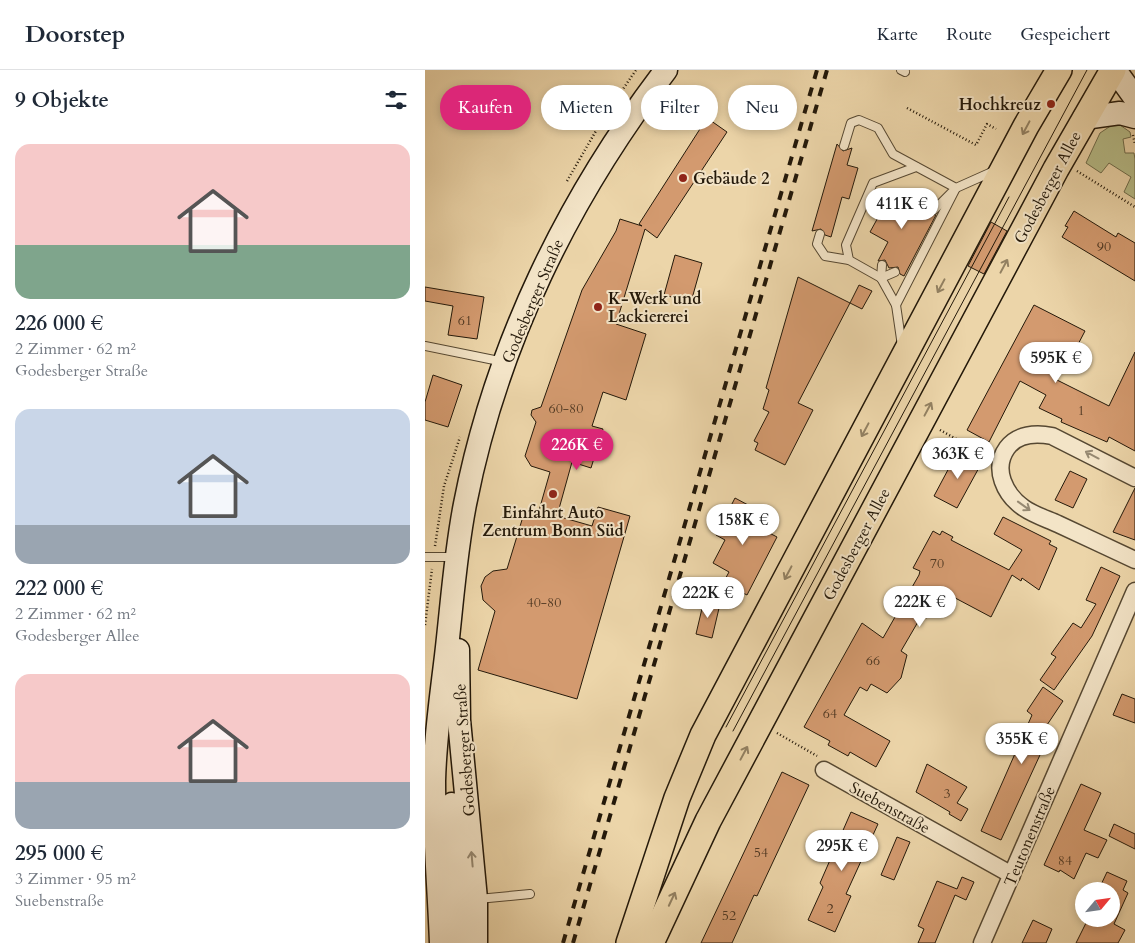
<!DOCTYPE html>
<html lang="de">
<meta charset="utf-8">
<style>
body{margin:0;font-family:Cardo,serif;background:#f6f6f7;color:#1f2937;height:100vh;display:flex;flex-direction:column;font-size:19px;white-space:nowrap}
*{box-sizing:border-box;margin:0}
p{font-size:16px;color:#747a83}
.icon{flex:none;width:28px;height:28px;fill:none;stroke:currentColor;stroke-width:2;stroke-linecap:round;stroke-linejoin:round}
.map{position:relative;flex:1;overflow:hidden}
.side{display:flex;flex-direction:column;background:#fff;width:425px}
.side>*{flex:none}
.hud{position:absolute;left:15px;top:15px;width:475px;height:45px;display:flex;gap:10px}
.needle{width:32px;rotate:61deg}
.tools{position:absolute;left:650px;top:812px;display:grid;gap:10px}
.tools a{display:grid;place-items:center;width:45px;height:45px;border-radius:50%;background:#fff;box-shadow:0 2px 8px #0003;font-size:25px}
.price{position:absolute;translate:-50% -42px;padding:0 11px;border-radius:18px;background:#fff;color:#222;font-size:16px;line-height:32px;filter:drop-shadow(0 1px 2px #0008)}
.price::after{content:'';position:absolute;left:50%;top:30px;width:15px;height:11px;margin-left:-8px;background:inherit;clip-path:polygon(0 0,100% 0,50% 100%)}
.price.current{background:#db2777;color:#fff}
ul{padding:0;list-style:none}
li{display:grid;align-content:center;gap:10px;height:265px;padding:0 15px}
li span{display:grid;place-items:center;height:155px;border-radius:15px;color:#555}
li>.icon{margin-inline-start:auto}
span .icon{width:90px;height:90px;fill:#fffc;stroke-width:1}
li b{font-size:21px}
h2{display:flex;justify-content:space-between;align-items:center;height:60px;padding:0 15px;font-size:21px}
.pill{padding:0 18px;border-radius:22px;background:#fff;box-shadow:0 2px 8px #0003;font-size:18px;line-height:45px}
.pill.current{background:#db2777;color:#fff}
header{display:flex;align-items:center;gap:30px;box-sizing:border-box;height:70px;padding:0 25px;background:#fff;border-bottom:1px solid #e0e1e3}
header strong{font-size:24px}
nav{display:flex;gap:28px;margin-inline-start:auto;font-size:18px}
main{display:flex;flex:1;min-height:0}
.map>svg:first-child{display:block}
.green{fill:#b7bd89;stroke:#6e6b4a}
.building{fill:#d39a6f;stroke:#24190a}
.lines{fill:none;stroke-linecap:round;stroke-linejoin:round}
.lane-casing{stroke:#564832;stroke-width:10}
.street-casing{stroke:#564832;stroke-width:19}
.secondary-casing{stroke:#24190a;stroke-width:25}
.primary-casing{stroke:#24190a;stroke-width:28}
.path{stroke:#24190a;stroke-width:2.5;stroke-dasharray:1 2.5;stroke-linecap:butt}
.lane{stroke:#f3e4c7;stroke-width:8}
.street{stroke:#f3e4c7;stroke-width:16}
.secondary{stroke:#f3e4c7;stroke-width:22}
.primary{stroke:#ecd5a9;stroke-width:25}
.tram{stroke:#24190a;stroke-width:1}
.rail{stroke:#24190a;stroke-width:4;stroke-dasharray:9 9;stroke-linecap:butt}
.oneway{stroke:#928061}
.oneway2{stroke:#968972}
.poi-dot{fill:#8f2418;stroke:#f3e4c7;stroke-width:2}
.labels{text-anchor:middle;stroke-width:4;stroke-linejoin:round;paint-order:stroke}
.number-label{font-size:14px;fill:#503923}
.poi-label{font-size:16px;font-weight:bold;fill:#24190a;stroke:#f3e4c7;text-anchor:start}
.street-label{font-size:16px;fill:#24190a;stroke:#f3e4c7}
</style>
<header>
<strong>Doorstep</strong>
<nav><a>Karte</a><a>Route</a><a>Gespeichert</a></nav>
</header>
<main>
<section class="side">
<h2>9 Objekte<svg class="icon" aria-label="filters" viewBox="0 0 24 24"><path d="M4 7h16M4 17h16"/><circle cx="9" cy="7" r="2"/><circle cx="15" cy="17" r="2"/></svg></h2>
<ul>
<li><span style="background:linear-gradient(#f6c9c9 65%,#7fa58c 0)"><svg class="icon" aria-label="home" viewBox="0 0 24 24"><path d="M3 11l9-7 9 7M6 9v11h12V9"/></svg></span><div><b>226 000 €</b><p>2 Zimmer · 62 m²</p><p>Godesberger Straße</p></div></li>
<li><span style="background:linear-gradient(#c9d6e8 75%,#9aa5b1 0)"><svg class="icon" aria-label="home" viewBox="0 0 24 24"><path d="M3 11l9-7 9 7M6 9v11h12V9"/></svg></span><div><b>222 000 €</b><p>2 Zimmer · 62 m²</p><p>Godesberger Allee</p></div></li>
<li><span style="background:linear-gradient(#f6c9c9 70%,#9aa5b1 0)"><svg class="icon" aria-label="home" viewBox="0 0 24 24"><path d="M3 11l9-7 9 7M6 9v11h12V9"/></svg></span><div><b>295 000 €</b><p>3 Zimmer · 95 m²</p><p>Suebenstraße</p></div></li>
</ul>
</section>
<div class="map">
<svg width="710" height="873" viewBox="0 0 710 873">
<rect width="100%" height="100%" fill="#ecd5a9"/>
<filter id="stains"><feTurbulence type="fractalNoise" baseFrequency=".004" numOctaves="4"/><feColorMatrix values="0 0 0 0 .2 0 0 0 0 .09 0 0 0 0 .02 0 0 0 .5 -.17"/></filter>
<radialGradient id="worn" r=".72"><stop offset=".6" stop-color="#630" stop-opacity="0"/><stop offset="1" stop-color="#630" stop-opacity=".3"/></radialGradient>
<!-- green -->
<polygon class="green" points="687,55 695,55 705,62 706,67 698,69 700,83 709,83 710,89 710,129 699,122 706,107 684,93 676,103 661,93 675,63"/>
<!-- building -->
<g class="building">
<polygon points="282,48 302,62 232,168 220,159 191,254 221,264 201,330 178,322 167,356 178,359 166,398 147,392 132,446 167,456 173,437 205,446 152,629 53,600 70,541 58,530 56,516 60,507 68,501 82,499 100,440 113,444 125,402 106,396 100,386 111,352 106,345 107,340 116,337 157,220 191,161 195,149 217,156 214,154"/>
<polygon points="412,74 418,81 427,78 422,95 433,98 424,129 417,127 406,167 400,165 396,159 387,161"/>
<polygon points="478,123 504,137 505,144 511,145 479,206 475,204 473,197 464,198 460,190 453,191 463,172 445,162 466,124 475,129"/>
<polygon points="649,141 691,167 693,163 710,173 710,211 637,167 643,157 640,156"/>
<polygon points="566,152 582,161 559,204 543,196"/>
<polygon points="250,185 277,193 266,232 239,225"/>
<polygon points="373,207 425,233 373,333 388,340 360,395 330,380 333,373 329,371 344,342 338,339 344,320 341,318"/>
<polygon points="434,215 447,221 437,239 425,233"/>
<polygon points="0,217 59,227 52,269 23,265 28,236 0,231"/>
<polygon points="609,235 660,261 648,284 642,281 628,308 684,336 710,282 710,381 684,367 682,372 636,352 637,349 614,338 621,325 595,311 564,372 542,360"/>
<polygon points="8,305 37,315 23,357 0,350 0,332"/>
<polygon points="533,381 556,394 532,438 509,426"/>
<polygon points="645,401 662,409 648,438 630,430"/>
<polygon points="710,418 710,470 688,462"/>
<polygon points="310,428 338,443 331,456 352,467 322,525 298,513 304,502 288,493 300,470 291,465"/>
<polygon points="578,447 626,471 624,474 632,478 614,520 597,508 596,511 587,505 566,547 517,521 502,548 497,545 476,581 482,585 476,608 462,623 446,614 442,621 435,617 419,645 465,671 451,697 425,682 423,686 403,675 405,671 379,657 437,553 458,568 494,505 495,501 488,498 508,461 515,465 517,461 528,467 526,470 584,500 597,480 569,464"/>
<polygon points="676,497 695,506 667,566 629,620 615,610 631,587 626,584 648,553 656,558 671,534 661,530"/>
<polygon points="279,530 295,534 287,568 271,564"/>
<polygon points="618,617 638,631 612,670 620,674 576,770 556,761 607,645 602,641"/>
<polygon points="697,624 710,629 710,653 688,645"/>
<polygon points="502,694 542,717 532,733 543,739 536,751 524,744 525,742 491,722"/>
<polygon points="357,702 384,715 332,826 329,825 307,873 276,873"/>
<polygon points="656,714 676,723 659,760 682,770 673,788 661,783 649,809 635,800 634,802 619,795"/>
<polygon points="426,742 453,754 421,824 426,826 410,862 383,850 398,817 395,813"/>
<polygon points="689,754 710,764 710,779 684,766"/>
<polygon points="472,767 485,772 469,810 456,805"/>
<polygon points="682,802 702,811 698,820 703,823 689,854 700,860 693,873 651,873 663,849 686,849 686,821 673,821"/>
<polygon points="537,807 549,812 541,830 530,825 510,873 493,873 499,859 493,856 512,811 532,819"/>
<polygon points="608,850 627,859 621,873 597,873"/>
</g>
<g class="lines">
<defs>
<g id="lane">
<polyline points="476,0 480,2"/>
<polyline points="419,76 426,53 434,50 453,58 468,84 531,118 569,101"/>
<polyline points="509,140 526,123"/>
<polyline points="395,164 392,174 400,186 424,190"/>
<polyline points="456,208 470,202"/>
<polyline points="456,208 457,195"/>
<polyline points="471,235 531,118"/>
<polyline points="0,276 79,292"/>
<polyline points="477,276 471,235 456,208 424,190 421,175 448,113 491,97"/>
<polyline points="0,487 29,487"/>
<polyline points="53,829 105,824"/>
</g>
<g id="street">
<path d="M710,408L627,366C611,363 592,364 582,378C567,399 580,425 599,438C609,445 622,449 633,454C659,466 684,478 710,490"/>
<polyline points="399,700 587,805"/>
<polyline points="557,873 710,521"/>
</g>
<g id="secondary">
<polyline points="690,0 710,28"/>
<polyline points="659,48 695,43 710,47"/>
<polyline points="33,580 34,650 51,829 51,873"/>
<polyline points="27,734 35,873"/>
<path d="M16,873C14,819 9,765 9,711C10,668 16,628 21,586C27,535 30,485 40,434C71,275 143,128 241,0"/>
</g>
<g id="primary">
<polyline points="204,873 252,728 278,665 601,56 634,0"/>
<polyline points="226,873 283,751 631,99 688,0"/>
</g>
</defs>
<!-- lane casing -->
<use href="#lane" class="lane-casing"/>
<!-- street casing -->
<use href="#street" class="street-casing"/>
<!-- secondary casing -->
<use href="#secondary" class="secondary-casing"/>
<!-- primary casing -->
<use href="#primary" class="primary-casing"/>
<!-- path -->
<g class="path">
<polyline points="482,38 551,75 562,54 571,59"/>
<polyline points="708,65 710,74"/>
<polyline points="652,101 710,137"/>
<polyline points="142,111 179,47 211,0"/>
<polyline points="515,360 562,386"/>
<polyline points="10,476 19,416 35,367"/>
<polyline points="0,555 7,499"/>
<polyline points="352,663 392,686"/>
</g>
<!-- lane -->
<use href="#lane" class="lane"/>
<!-- street -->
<use href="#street" class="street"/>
<!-- secondary -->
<use href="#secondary" class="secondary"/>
<!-- primary -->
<use href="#primary" class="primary"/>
<!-- tram -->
<g class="tram">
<polyline points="301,657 584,127"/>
<polyline points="308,661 662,0"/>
</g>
<!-- rail -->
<g class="rail">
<polyline points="138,873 392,0"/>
<polyline points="148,873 402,0"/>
</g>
</g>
<!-- one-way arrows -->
<defs><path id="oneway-shaft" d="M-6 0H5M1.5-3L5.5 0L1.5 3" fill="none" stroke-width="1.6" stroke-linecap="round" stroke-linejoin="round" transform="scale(1.25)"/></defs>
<g class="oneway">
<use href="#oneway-shaft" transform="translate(601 58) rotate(118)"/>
<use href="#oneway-shaft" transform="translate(579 196) rotate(-62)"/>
<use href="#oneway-shaft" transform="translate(516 216) rotate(118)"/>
<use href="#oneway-shaft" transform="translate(503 339) rotate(-62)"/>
<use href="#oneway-shaft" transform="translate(440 360) rotate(118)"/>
<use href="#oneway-shaft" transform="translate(363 503) rotate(118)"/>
<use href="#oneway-shaft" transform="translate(319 683) rotate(-62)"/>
<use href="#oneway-shaft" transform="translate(247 829) rotate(-65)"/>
</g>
<g class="oneway2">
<use href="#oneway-shaft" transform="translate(667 385) rotate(-152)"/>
<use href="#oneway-shaft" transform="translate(599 436) rotate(36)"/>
<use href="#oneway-shaft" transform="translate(47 789) rotate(-95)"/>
</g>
<!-- markers -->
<g class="poi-dot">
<circle cx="626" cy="34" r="5"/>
<circle cx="258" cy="108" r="5"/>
<circle cx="173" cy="237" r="5"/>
<circle cx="128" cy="424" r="5"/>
</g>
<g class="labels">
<!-- number labels -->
<g class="number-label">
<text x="679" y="181">90</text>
<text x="40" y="255">61</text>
<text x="141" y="343">60-80</text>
<text x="656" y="345">1</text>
<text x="512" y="498">70</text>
<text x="119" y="537">40-80</text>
<text x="448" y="595">66</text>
<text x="405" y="648">64</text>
<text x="522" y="728">3</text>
<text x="336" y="787">54</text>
<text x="640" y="795">84</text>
<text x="405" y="843">2</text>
<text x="304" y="850">52</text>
</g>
<!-- poi labels -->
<g class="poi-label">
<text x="616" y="40" text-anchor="end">Hochkreuz</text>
<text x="268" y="114">Gebäude 2</text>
<text x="183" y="234">K-Werk und<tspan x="183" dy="18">Lackiererei</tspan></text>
<text x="128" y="448" text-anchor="middle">Einfahrt Auto<tspan x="128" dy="18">Zentrum Bonn Süd</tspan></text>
</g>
<!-- street labels -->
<g class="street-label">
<text transform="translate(622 117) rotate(-62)" y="6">Godesberger Allee</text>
<text transform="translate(107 231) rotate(-67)" y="6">Godesberger Straße</text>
<text transform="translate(431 474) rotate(-62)" y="6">Godesberger Allee</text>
<text transform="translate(39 680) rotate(-94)" y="6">Godesberger Straße</text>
<text transform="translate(465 737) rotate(29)" y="6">Suebenstraße</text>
<text transform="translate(604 766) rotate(-67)" y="6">Teutonenstraße</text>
</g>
</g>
<rect width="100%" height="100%" filter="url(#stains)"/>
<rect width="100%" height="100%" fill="url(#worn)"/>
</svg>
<div class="tools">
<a><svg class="needle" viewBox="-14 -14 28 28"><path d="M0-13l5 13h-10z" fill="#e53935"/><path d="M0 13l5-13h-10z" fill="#747a83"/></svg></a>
</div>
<b class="price" style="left:477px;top:160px">411K €</b>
<b class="price" style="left:631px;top:314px">595K €</b>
<b class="price current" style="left:152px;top:401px">226K €</b>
<b class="price" style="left:533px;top:410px">363K €</b>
<b class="price" style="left:318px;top:476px">158K €</b>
<b class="price" style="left:283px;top:549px">222K €</b>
<b class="price" style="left:495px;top:558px">222K €</b>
<b class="price" style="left:597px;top:695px">355K €</b>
<b class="price" style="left:417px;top:802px">295K €</b>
<div class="hud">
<a class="pill current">Kaufen</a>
<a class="pill">Mieten</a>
<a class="pill">Filter</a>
<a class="pill">Neu</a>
</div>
</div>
</main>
